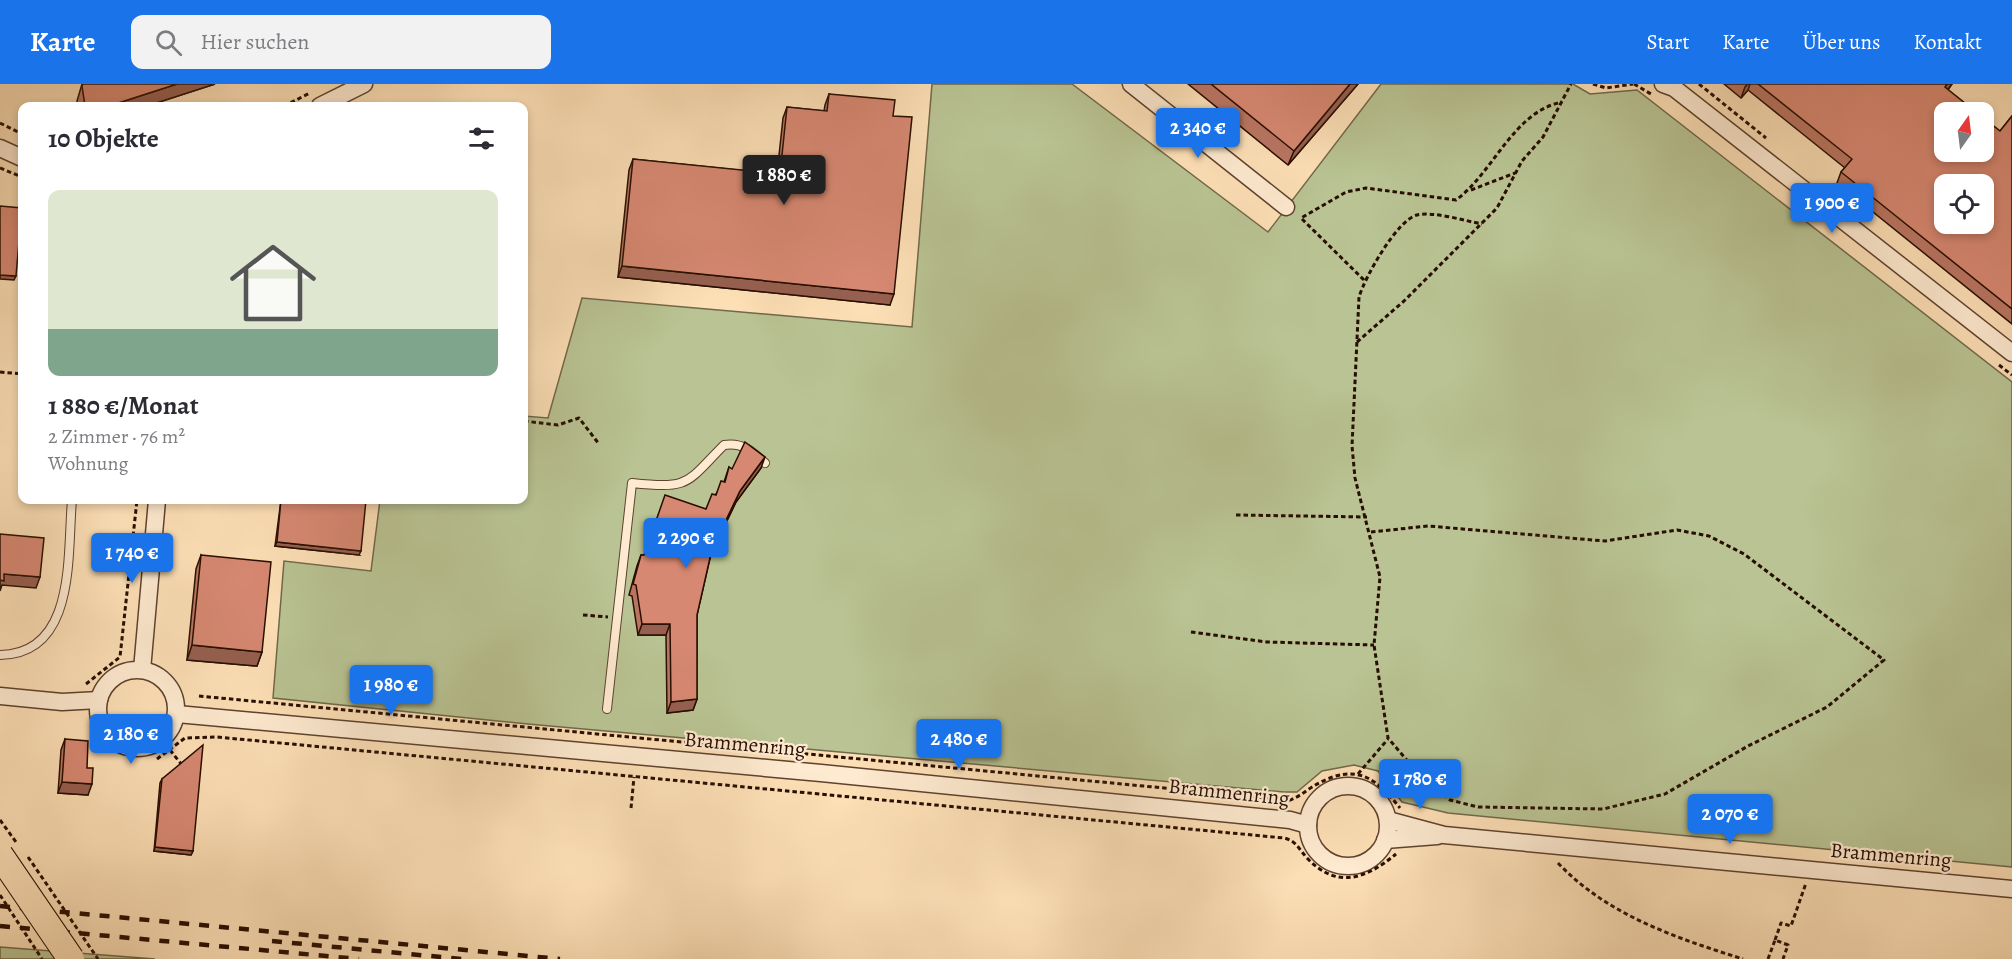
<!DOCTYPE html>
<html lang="de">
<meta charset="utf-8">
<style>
body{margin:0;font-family:Alegreya,serif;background:#f2f2f3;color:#2b2b33;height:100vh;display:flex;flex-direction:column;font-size:22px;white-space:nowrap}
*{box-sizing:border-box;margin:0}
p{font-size:20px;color:#7c7c81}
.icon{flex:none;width:33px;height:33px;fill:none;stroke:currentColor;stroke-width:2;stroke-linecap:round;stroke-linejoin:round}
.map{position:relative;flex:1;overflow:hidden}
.panel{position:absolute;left:18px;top:18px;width:510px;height:402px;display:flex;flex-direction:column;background:#fff;border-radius:12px;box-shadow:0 3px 9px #0003}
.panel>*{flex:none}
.needle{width:39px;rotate:14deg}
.buttons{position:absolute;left:1934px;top:18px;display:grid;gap:12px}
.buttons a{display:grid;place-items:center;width:60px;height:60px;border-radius:12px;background:#fff;box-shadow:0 3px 9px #0003;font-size:30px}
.price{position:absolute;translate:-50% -51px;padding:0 14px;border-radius:6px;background:#1a73e8;color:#fff;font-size:20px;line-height:39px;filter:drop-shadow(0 2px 3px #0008)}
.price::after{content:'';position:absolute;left:50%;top:36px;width:18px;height:14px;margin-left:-9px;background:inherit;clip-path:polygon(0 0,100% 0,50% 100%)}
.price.on{background:#222;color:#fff}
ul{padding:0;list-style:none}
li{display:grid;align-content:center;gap:12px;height:318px;padding:0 30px}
li span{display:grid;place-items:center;height:186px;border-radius:12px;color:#555}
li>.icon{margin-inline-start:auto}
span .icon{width:108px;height:108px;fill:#fffc;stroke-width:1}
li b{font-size:26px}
h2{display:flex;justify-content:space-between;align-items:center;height:72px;padding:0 30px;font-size:26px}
header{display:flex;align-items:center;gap:36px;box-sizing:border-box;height:84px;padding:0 30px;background:#1a73e8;color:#fff}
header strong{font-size:28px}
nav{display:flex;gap:33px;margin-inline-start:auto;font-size:21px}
.search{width:420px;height:54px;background:#f2f2f3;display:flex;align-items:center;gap:15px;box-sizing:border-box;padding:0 21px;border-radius:12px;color:#7c7c81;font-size:22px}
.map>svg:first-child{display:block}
.green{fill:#b9c393;stroke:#70684a;stroke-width:1.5}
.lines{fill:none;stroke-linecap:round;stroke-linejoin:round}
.service-casing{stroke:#5d422e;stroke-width:10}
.minor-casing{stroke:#5d422e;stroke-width:19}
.path{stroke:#280e00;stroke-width:3;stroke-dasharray:4.5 3;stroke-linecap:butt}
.service{stroke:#feead0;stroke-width:8}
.minor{stroke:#feead0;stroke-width:16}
.rail{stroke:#280e00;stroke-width:4.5;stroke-dasharray:10 10;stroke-linecap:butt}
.primary-bridge-casing{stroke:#280e00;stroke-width:28;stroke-linecap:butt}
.path-bridge{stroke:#280e00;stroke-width:3;stroke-dasharray:4.5 3;stroke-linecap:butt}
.primary-bridge{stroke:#fddfb6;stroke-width:26}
.wall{fill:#b97562;stroke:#280e00;stroke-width:1.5}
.shaded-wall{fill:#965f50;stroke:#280e00;stroke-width:1.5}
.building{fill:#d78872;stroke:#280e00;stroke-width:1.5;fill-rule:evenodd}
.labels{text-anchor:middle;stroke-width:4.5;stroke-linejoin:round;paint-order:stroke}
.street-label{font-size:21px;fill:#280e00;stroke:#feead0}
</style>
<header>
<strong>Karte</strong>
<div class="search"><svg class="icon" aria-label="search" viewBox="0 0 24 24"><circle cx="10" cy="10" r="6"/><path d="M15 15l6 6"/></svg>Hier suchen</div>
<nav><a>Start</a><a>Karte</a><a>Über uns</a><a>Kontakt</a></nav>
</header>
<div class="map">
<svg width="2012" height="875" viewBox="0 0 2012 875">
<rect width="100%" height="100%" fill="#fddfb6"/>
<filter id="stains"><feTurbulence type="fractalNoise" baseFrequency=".00333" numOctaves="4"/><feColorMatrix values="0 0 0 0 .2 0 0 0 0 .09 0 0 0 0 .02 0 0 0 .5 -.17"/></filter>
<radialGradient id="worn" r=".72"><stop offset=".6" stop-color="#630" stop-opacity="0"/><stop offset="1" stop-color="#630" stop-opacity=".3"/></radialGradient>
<!-- green -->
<g class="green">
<polygon points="932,0 1072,0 1268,148 1381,0 1573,0 1590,10 1637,6 2012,298 2012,783 1448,729 1402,718 1378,687 1354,681 1322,687 1297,708 1284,708 528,640 273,614 284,477 371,487 380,416 524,416 524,332 548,334 582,214 912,243"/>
<polygon points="0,863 155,875 0,875"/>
</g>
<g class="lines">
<defs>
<g id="service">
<path d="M0,571C77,570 67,470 72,416"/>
<path d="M607,625L632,399C691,405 685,400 724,361C742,358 752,367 765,379"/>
</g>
<g id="minor">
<polyline points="1131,0 1286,123"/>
<polyline points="1663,0 1674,4 2012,269"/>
<polyline points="320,22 364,0"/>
<polyline points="0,64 22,74"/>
<polyline points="142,586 157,416"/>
<circle cx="137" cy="625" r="39"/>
<polyline points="0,612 62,618 99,616"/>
<polyline points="177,630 821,689 1290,736 1308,741"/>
<circle cx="1348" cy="742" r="40"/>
<polyline points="1388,736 1444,751 2012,805"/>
<polyline points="1385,756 1437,752"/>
</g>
</defs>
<!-- service casing -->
<use href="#service" class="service-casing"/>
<!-- minor casing -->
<use href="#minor" class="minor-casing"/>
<!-- path -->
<g class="path">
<polyline points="1593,0 1606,4 1633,0"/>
<polyline points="1634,0 1651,10"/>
<polyline points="1699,0 1766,54"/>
<polyline points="284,22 310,9"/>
<polyline points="0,39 22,50"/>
<polyline points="0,84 22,93"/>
<polyline points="1471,106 1515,89"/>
<path d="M1364,196L1301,134L1346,108L1366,104L1456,116C1494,88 1513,28 1562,18"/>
<polyline points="1357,258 1404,217 1497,124 1522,77 1543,53 1571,0"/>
<polyline points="1999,281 2012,291"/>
<polyline points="0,288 22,290"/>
<polyline points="524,337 558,341 579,334 599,360"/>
<polyline points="1236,431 1367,433"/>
<path d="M1371,448L1428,442L1605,457L1677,446L1709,452L1744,470L1884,576L1827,623L1748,662L1665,710L1603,725L1478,723L1450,716L1422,694L1388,654L1374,561L1380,493L1355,394L1352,362L1359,213C1365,193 1397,136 1417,131C1433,127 1466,137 1482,140"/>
<polyline points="583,531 608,533"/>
<polyline points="1191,548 1267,558 1374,561"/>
<polyline points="86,600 120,573 137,416"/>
<path d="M199,612L1290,716C1301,712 1309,704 1319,699C1357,679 1376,694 1400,724"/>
<polyline points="170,666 182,681"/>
<path d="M157,675L185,654L217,653L1284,754C1297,757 1299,766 1308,775C1338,806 1367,794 1396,770"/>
<polyline points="1358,690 1388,655"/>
<polyline points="631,724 634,693"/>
<path d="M1558,779C1607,831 1676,854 1743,875"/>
<polyline points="1775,856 1781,839 1791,842 1806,799"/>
<polyline points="1768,875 1775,856 1788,861 1783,875"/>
</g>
<!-- service -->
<use href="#service" class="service"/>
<!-- minor -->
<use href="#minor" class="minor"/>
<!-- rail -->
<g class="rail">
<polyline points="0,822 560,875"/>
<polyline points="0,842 359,875"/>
<polyline points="272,857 462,875"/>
</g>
<defs>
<polyline id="primary-bridge" points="0,771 71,875"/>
</defs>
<!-- primary-bridge casing -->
<use href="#primary-bridge" class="primary-bridge-casing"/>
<!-- path-bridge -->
<g class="path-bridge">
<polyline points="0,736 16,758"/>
<polyline points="28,773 98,875"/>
<polyline points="0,811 42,875"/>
</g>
<!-- primary-bridge -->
<use href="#primary-bridge" class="primary-bridge"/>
</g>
<!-- wall -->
<g class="wall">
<polygon points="82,0 215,0 147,22 78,22 77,17"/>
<polygon points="1188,0 1358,0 1288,81"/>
<polygon points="1724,0 1952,0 1948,6 2000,47 2012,32 2012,240 1837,99 1841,88 1845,84 1748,6 1741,14"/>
<polygon points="829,10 893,32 890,221 618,193 629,86 633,75 777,90 783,34 787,23 824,27 825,21"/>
<polygon points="729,383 732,385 761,384 736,418 711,470 697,531 697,615 693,626 667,629 666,551 638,551 632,512 629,511 637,482 641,471 644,471 706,425 724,398"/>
<polygon points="281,416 359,471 275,462"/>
<polygon points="201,471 262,568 257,582 187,576 196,485"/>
<polygon points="65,655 87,684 88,711 58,709 61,666"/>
<polygon points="162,695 193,767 191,771 154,767 160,699"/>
</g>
<!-- shaded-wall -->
<g class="shaded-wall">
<polygon points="177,0 215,0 147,22 109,22"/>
<polygon points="1350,0 1358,0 1288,81 1294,67"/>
<polygon points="1748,0 1750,0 1748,6 1741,14 1745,3"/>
<polygon points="1947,0 1952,0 1941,14 1945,3"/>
<polygon points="622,182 894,210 890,221 618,193"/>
<polygon points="0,191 16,192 14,196 0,195"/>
<polygon points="765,373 761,384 736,418 708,476 712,465 740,407"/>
<polygon points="277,458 361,467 359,471 275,462"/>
<polygon points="4,490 40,493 36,504 2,501 0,507 0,496"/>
<polygon points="642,540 670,540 666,551 638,551"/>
<polygon points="192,561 262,568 257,582 187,576"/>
<polygon points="697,615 693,626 667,629 671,618"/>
<polygon points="62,698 92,700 88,711 58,709"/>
<polygon points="155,763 193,767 191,771 154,767"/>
</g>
<!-- building -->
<g class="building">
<polygon points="83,0 177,0 109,22 85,22 82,2"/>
<polygon points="1211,0 1350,0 1294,67"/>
<path d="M1758,0H1947L1945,3L1976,28H1944V68H1983V34L2000,47L2012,32V225L1841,88L1852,75ZM1944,100H1983V140H1944Z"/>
<polygon points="829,10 895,16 893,32 912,33 894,210 622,182 633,75 780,90 787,23 827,27"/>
<polygon points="0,122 22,124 16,192 0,191"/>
<polygon points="745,358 765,373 740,407 712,465 697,531 697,615 671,618 670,540 642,540 636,501 633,500 641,471 644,471 665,411 706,425 712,410 716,411 721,397 725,398 729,383 732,385"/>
<polygon points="281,416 366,416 361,467 277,458"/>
<polygon points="0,450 44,454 40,493 4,490 4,497 0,496"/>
<polygon points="201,471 271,478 262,568 192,561"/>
<polygon points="65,655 88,657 87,684 93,684 92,700 62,698"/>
<polygon points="203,661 193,767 155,763 162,695"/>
</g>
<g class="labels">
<!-- street labels -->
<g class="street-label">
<text transform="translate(745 660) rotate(5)" y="7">Brammenring</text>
<text transform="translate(1229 708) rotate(6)" y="7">Brammenring</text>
<text transform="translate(1891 771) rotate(5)" y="7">Brammenring</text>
</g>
</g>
<rect width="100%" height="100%" filter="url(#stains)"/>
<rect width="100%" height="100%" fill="url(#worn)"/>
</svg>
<div class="buttons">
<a><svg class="needle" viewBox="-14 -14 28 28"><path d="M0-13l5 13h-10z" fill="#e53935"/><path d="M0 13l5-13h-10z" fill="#7c7c81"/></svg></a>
<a><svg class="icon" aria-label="locate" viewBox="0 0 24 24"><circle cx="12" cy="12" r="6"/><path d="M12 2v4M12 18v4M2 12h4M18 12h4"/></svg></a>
</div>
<b class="price" style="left:1198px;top:75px">2 340 €</b>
<b class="price on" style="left:784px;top:122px">1 880 €</b>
<b class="price" style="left:1832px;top:150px">1 900 €</b>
<b class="price" style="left:686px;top:485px">2 290 €</b>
<b class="price" style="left:132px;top:500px">1 740 €</b>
<b class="price" style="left:391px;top:632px">1 980 €</b>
<b class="price" style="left:131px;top:681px">2 180 €</b>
<b class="price" style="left:959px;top:686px">2 480 €</b>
<b class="price" style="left:1420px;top:726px">1 780 €</b>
<b class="price" style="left:1730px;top:761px">2 070 €</b>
<section class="panel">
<h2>10 Objekte<svg class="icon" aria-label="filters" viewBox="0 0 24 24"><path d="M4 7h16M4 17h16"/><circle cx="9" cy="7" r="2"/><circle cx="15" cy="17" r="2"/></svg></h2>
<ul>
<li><span style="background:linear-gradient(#dfe7d0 75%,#7fa58c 0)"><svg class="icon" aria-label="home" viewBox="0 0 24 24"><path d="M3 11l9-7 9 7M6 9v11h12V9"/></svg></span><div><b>1 880 €/Monat</b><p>2 Zimmer · 76 m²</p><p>Wohnung</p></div></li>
</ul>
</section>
</div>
